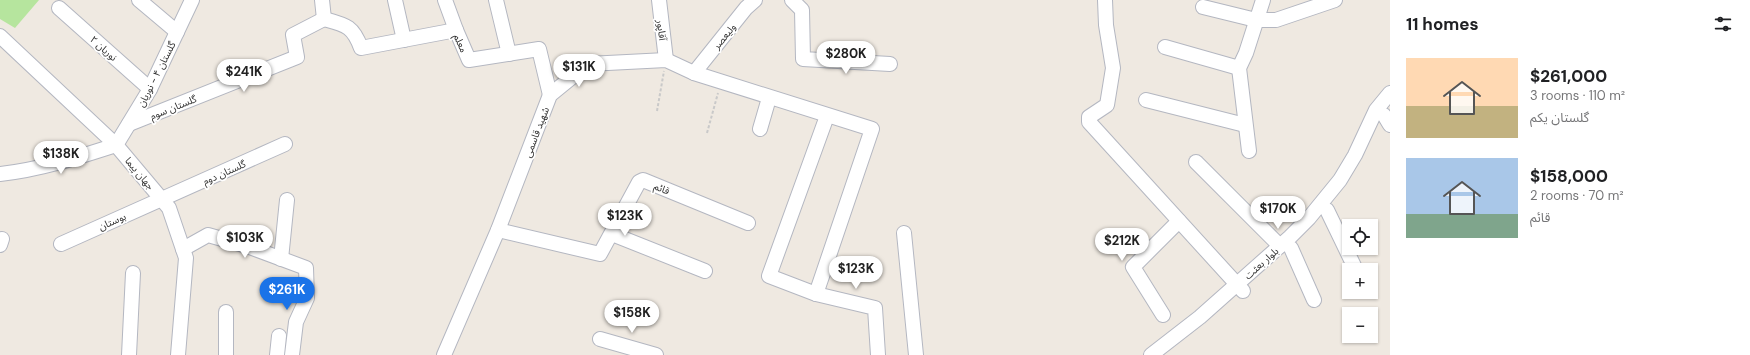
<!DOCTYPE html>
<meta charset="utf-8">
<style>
body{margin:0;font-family:"DM Sans","Noto Sans Arabic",sans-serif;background:#f2f2f2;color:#202124;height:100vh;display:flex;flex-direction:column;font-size:15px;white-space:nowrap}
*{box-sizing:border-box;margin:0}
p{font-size:13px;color:#757577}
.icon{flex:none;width:22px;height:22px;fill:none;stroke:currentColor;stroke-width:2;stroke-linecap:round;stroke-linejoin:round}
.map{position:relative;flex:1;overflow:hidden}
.panel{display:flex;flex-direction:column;background:#fff;width:360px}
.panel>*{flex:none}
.buttons{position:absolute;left:1342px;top:219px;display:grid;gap:8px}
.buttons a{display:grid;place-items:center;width:36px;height:36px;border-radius:0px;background:#fff;box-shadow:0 1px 3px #0004;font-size:20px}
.price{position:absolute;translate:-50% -34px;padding:0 9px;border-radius:14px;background:#fff;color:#222;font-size:13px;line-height:26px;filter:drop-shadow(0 1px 2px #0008)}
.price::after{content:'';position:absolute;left:50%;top:24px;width:12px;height:9px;margin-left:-6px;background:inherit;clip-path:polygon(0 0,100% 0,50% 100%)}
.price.current{background:#1a73e8;color:#fff}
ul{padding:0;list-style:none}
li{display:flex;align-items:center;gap:12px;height:100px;padding:0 16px}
li span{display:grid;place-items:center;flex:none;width:112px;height:80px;border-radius:0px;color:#555}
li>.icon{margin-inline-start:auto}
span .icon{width:48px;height:48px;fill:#fffc;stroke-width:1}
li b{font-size:17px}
h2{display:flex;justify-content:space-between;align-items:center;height:48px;padding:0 16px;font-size:17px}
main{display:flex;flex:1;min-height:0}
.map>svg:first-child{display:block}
.green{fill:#b6e59e}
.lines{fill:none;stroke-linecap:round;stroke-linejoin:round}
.minor-casing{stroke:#b4b7c1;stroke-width:16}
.path{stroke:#c9c9c9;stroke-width:2;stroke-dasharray:3 2;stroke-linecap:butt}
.minor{stroke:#fff;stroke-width:14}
.labels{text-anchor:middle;stroke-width:3.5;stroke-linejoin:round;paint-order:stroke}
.street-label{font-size:10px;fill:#2e2e2e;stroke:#fff}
</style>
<main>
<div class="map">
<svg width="1390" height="355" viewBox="0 0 1390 355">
<rect width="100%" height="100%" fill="#efe9e1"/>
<!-- green -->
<polygon class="green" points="0,0 39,0 15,28 0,19"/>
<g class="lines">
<defs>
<g id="minor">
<polyline points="139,0 177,32"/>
<polyline points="322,0 324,19"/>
<polyline points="395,0 404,40"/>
<polyline points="445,0 456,30"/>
<polyline points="496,0 509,54"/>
<polyline points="659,0 666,60"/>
<polyline points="792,0 802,10 803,59 890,64"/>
<polyline points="1105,0 1106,25 1113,68 1107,105 1089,117 1089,122 1243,291"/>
<polyline points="1203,7 1256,20 1276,20 1335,0"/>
<polyline points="59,8 150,89"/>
<path d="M324,19C346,25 353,26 361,48L456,30L469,60L539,49L550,95"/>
<polyline points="0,36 116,145 169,208 186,258 178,355"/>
<polyline points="1165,47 1239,68"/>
<polyline points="694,73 746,8 755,0"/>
<polyline points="1146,100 1245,125"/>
<polyline points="1384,115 1390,125"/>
<polyline points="827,116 769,276 816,294 875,308 878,355"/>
<polyline points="129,124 297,57 293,35 324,19"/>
<polyline points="760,129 769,98"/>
<polyline points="1249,151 1239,68 1246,53 1263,0"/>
<polyline points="1196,162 1280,246"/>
<path d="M0,174C39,170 79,157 116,145L150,89L192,0"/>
<polyline points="1327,210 1356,270"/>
<polyline points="498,230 600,254 639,182 643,180 748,223"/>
<polyline points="904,233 916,355"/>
<polyline points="612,234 705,271"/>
<polyline points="61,244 285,144"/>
<polyline points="0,245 2,239"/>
<polyline points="1291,248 1314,300"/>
<polyline points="183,249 208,235 247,246 306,268 307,298 296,322 292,355"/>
<polyline points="281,259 287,200"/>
<polyline points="226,312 226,355"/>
<polyline points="1163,315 1133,267 1179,221"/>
<polyline points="600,339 656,355"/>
<polyline points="129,355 133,273"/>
<polyline points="277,355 279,336"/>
<polyline points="444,355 498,230 550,95 588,64 666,60 694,73 872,129 816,294"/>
<polyline points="1151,355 1200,317 1290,237 1309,218 1340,180 1355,155 1376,110 1390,93"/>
</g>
</defs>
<!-- minor casing -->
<use href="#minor" class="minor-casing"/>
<!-- path -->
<g class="path">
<polyline points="657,111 664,71"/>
<polyline points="707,133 718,93"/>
</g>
<!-- minor -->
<use href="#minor" class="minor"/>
</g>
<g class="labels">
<!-- street labels -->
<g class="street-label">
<text transform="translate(662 30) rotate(83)" y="4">آقاپور</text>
<text transform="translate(724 36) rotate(-51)" y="4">ولیعصر</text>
<text transform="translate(461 43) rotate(66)" y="4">معلم</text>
<text transform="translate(104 48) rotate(42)" y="4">نوریان ۲</text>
<text transform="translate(156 74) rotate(-63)" y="4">گلستان ۴ - نوریان</text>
<text transform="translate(173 107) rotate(-22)" y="4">گلستان سوم</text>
<text transform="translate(536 132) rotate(-69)" y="4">شهید قاسمی</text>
<text transform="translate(224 172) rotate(-24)" y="4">گلستان دوم</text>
<text transform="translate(140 173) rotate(50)" y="4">جهان پیما</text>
<text transform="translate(662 188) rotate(22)" y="4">قائم</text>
<text transform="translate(112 221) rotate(-24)" y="4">بوستان</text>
<text transform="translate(1261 263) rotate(-42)" y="4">بلوار بعثت</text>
</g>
</g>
</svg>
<div class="buttons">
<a><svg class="icon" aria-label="locate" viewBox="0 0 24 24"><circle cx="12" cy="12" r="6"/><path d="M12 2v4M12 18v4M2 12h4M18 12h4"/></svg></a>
<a>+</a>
<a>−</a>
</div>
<b class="price" style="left:846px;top:75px">$280K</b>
<b class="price" style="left:579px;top:88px">$131K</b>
<b class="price" style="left:244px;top:93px">$241K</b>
<b class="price" style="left:61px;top:175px">$138K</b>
<b class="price" style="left:1278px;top:230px">$170K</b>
<b class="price" style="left:625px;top:237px">$123K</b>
<b class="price" style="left:245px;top:259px">$103K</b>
<b class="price" style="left:1122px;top:262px">$212K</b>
<b class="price" style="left:856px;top:290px">$123K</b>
<b class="price current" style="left:287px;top:311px">$261K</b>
<b class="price" style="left:632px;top:334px">$158K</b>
</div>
<section class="panel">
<h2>11 homes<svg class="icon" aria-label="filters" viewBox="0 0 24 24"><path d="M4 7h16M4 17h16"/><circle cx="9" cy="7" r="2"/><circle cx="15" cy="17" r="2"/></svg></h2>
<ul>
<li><span style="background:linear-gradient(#ffd9b3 60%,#c2b280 0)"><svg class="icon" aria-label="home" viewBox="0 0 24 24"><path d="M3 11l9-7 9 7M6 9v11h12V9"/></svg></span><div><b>$261,000</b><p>3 rooms · 110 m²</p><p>گلستان یکم</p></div></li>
<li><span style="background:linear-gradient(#a9c7e8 70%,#7fa58c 0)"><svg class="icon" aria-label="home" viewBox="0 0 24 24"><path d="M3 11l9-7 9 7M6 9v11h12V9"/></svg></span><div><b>$158,000</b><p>2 rooms · 70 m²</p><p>قائم</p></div></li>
</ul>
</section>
</main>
